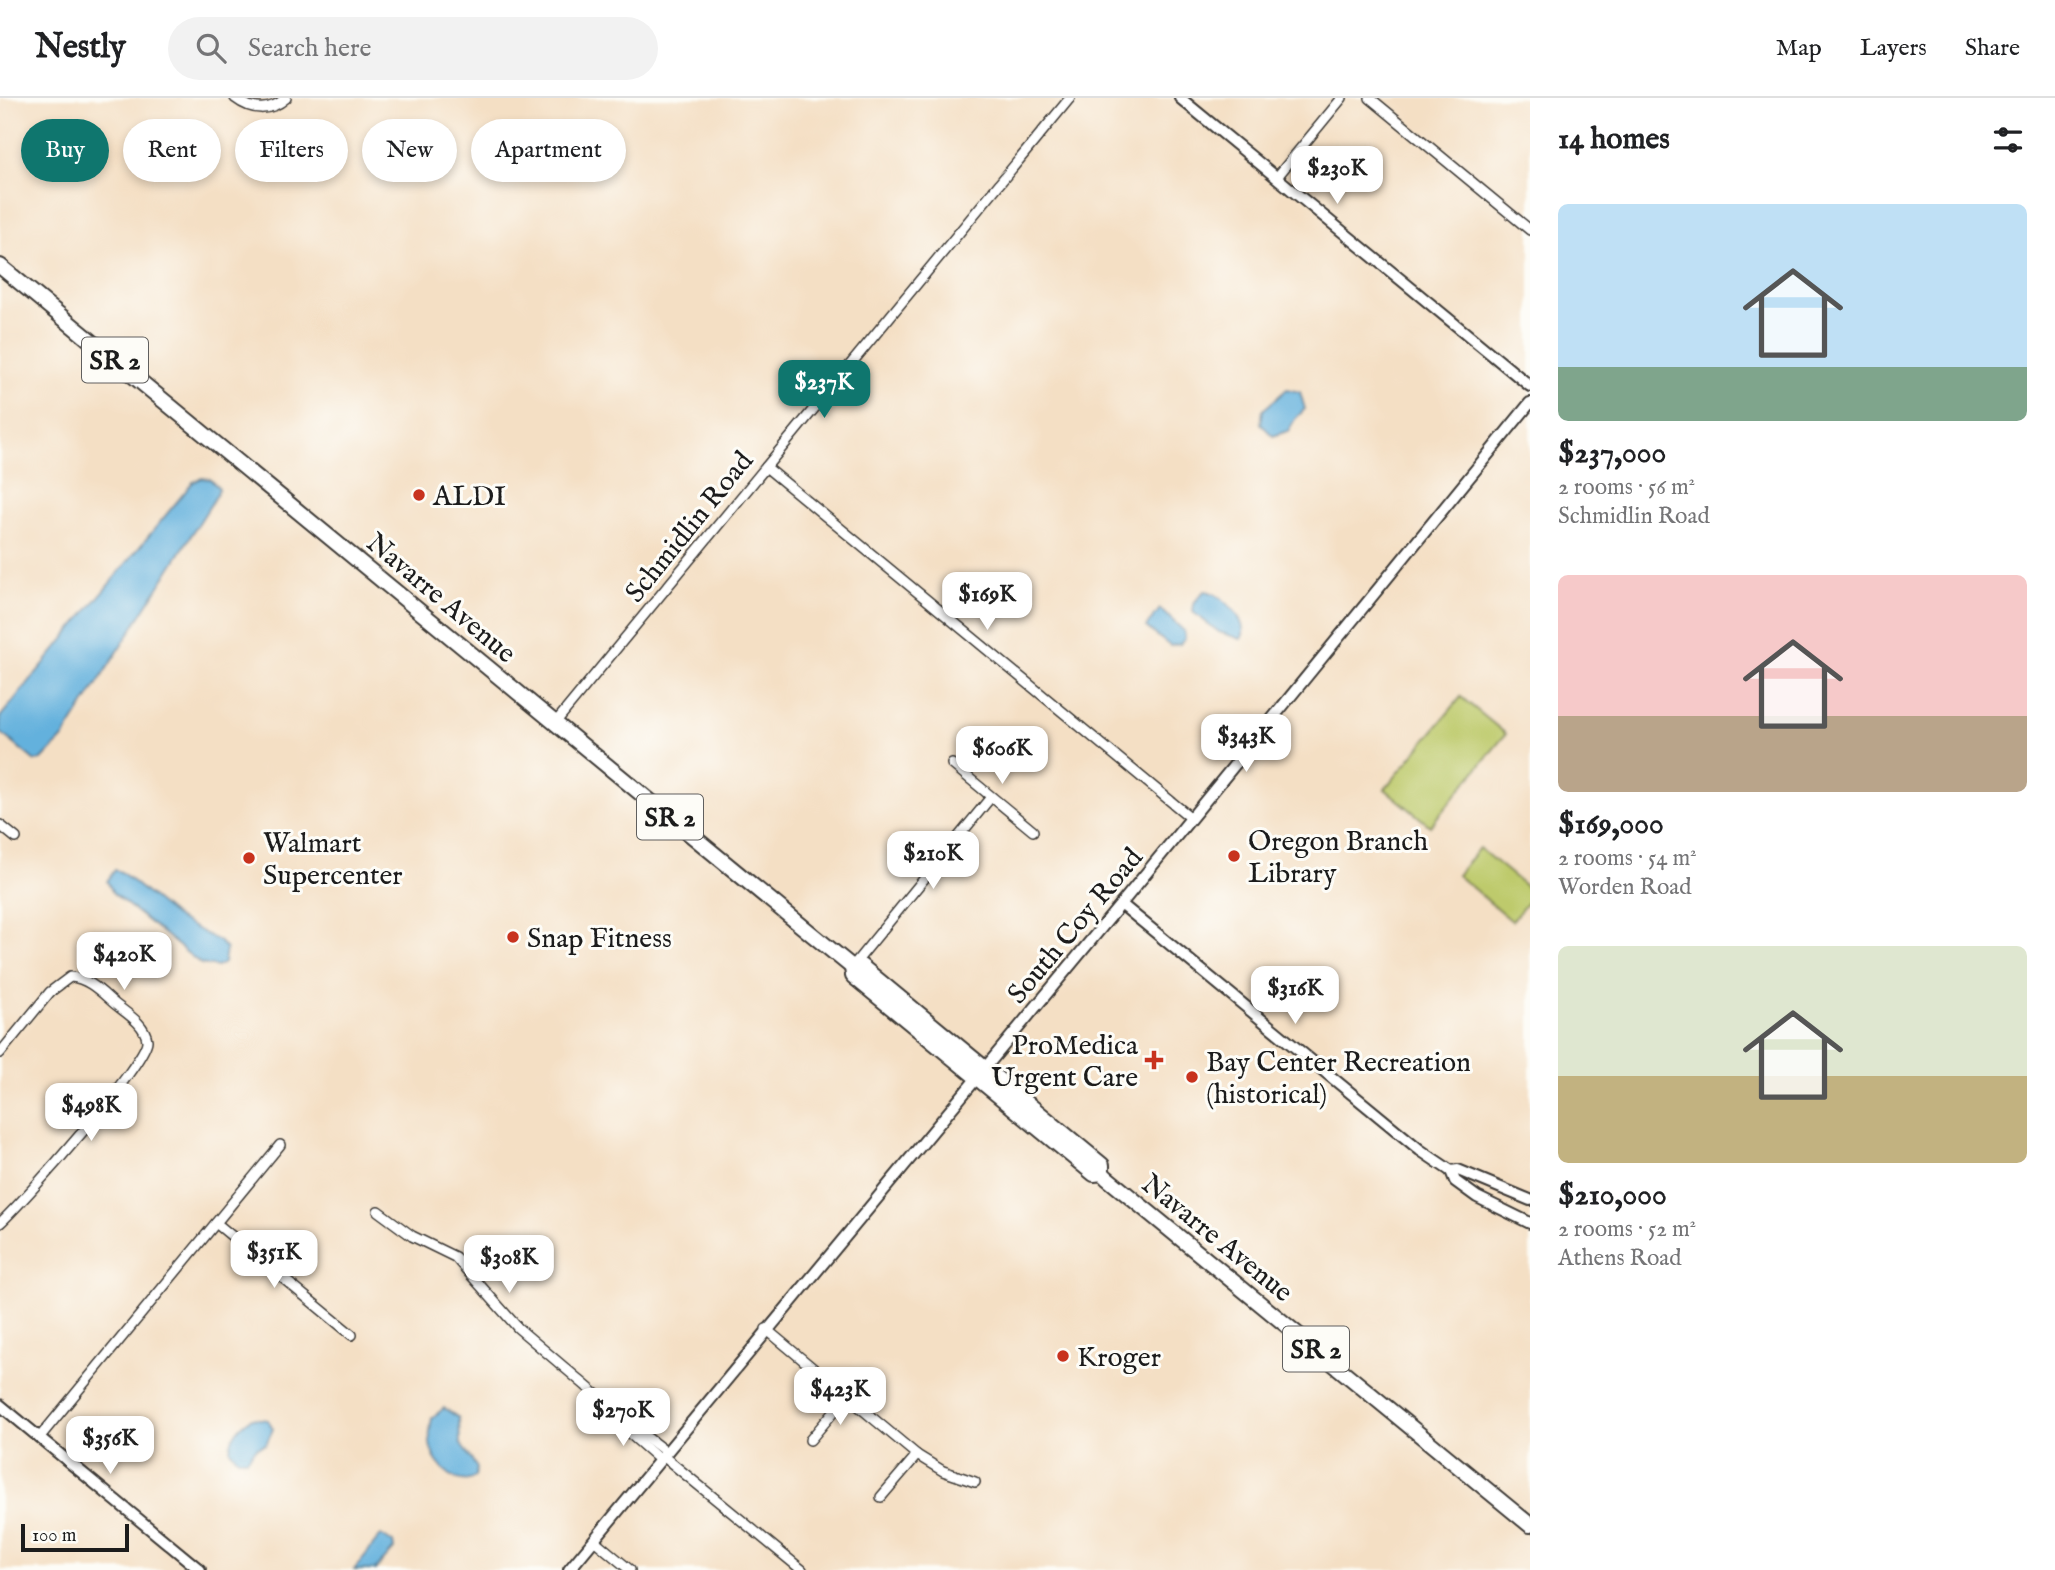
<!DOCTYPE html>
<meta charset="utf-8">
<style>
body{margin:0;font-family:"IM FELL English",serif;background:#f2f2f2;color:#202124;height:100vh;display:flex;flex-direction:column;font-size:26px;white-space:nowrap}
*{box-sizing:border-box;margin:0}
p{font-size:23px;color:#757577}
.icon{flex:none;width:38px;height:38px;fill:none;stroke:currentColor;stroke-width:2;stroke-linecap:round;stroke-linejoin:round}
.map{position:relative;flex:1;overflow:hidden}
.panel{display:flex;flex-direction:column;background:#fff;width:525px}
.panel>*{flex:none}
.guide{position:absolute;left:21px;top:21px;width:665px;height:63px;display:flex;gap:14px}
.scale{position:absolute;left:21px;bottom:18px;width:108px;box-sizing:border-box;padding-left:7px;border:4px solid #1c1c1c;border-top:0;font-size:19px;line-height:24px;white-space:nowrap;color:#1c1c1c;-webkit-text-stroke:5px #fdfcf7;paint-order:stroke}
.price{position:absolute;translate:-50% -60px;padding:0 16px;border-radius:14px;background:#fff;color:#222;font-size:23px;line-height:46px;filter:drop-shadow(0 2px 4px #0008)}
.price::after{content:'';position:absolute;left:50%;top:42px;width:21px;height:16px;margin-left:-10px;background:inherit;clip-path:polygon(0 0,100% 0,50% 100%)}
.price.selected{background:#0f766e;color:#fff}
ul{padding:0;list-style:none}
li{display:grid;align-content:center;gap:14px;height:371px;padding:0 28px}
li span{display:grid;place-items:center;height:217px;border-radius:10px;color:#555}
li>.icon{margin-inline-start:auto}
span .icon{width:126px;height:126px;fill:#fffc;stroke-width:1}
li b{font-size:30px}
h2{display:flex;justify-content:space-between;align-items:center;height:84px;padding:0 28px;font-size:30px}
.chip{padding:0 24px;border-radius:32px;background:#fff;box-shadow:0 4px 10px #0003;font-size:24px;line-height:63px}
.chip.selected{background:#0f766e;color:#fff}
header{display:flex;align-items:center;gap:42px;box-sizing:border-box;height:98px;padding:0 35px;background:#fff;border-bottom:2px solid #e0e0e0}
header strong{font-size:33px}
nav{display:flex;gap:38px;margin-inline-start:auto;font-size:24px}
.search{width:490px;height:63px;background:#f2f2f2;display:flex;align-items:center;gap:18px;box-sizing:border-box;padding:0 24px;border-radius:38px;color:#757577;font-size:26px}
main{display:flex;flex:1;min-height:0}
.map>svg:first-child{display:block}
.green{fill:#beca6c;stroke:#6d7344;stroke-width:2}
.water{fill:#64b1dd;stroke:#40667c;stroke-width:2}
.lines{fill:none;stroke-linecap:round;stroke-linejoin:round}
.minor-casing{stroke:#3c3935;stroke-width:12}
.tertiary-casing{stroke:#3c3935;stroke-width:14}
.trunk-casing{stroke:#3c3935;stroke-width:18}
.minor{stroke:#fff;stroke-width:9}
.tertiary{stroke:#fff;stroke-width:10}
.trunk{stroke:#fff;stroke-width:14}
.poi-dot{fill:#c8321e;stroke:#fdfcf7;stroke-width:2.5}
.labels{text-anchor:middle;stroke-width:6;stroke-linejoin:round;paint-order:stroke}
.shield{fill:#fdfcf7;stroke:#605f5e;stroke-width:2}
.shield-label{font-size:26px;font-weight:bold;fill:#1c1c1c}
.poi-label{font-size:28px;fill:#1c1c1c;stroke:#fdfcf7;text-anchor:start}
.street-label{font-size:28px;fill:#1c1c1c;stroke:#fdfcf7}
</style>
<header>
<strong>Nestly</strong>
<div class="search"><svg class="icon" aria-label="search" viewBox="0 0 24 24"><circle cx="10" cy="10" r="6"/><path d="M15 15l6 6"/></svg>Search here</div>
<nav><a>Map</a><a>Layers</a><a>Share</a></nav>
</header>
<main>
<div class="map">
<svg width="1530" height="1472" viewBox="0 0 1530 1472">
<rect width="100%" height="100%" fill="#fdfcf7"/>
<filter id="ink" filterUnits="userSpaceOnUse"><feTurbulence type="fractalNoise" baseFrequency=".0143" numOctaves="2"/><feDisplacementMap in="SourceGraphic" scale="14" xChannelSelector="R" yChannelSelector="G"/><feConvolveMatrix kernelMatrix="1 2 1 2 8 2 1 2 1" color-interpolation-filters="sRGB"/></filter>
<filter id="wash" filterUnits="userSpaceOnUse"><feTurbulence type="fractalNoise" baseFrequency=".00686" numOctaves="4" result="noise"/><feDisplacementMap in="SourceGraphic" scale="28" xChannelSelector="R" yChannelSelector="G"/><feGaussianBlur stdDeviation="1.57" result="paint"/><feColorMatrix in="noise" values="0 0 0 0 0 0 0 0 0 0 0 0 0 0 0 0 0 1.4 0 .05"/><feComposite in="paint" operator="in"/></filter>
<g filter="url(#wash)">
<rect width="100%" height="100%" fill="#f4dfc4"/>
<!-- green -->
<g class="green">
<polygon points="1461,599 1506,636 1430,728 1385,691"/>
<polygon points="1479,750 1530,792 1530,801 1512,823 1457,777"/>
</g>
<!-- water -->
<g class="water">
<polygon points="1287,291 1300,294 1305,311 1295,321 1288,333 1273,338 1261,326 1263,312"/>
<polygon points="202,380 210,381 219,390 216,398 63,640 42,662 35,663 0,634 0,619 193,384"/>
<path d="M1204,493C1220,493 1252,525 1241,541L1219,534L1193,514L1194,505Z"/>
<polygon points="1160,511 1184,533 1185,541 1180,546 1170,548 1146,529"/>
<polygon points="115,772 121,774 177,820 220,844 226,851 224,865 217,869 201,866 113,795 107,783"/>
<path d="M444,1310L459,1320L460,1345L477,1370L475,1379C459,1391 437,1368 432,1354C428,1343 430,1331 432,1320Z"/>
<path d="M252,1320L268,1322L273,1331L266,1346L257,1349L247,1361H238L230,1352C231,1338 240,1327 252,1320Z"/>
<polygon points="381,1437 393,1445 394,1451 375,1472 354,1472"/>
</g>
</g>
<g filter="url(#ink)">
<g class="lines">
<defs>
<g id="minor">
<path d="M235,0C252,13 270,14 286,0"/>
<polyline points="1370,0 1530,132"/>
<polyline points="1277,79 1342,0"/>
<polyline points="766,369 1191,720"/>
<polyline points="555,625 1070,0"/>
<polyline points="952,666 1033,733"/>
<polyline points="0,727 16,740"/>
<polyline points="852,869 991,699"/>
<path d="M0,955L50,894L70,879C89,880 102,895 115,906C126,915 145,926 147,942C149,963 22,1105 0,1125"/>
<polyline points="378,1113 412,1138 455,1159 518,1230 599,1299 628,1334 660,1362"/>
<polyline points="216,1125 352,1237"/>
<polyline points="766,1231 917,1357 943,1373 975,1384"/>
<polyline points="618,1317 666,1354"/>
<polyline points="39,1340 280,1047"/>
<polyline points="810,1342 847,1298"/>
<polyline points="663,1358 802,1472"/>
<polyline points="881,1399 917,1357"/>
<polyline points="594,1442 630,1472"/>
</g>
<g id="tertiary">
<polyline points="1180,0 1530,288"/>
<polyline points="1121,806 1420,1052 1451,1073 1455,1083 1477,1099 1530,1125"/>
<polyline points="1451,1073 1458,1072 1530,1102"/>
<polyline points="0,1307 200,1472"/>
<polyline points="569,1472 1121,806 1530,305"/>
</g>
<g id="trunk">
<polyline points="0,168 803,829 852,869 861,868 1102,1067 1102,1075"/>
<polyline points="852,869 853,878 1094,1076 1102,1075 1107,1080 1530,1427"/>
</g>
</defs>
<!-- minor casing -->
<use href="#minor" class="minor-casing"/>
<!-- tertiary casing -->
<use href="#tertiary" class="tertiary-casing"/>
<!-- trunk casing -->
<use href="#trunk" class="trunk-casing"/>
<!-- minor -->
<use href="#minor" class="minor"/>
<!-- tertiary -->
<use href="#tertiary" class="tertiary"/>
<!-- trunk -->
<use href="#trunk" class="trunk"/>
</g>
</g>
<!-- markers -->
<g class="poi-dot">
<circle cx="419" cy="397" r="7"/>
<circle cx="1234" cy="758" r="7"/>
<circle cx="249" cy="760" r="7"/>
<circle cx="513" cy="839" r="7"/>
<path d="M1150.5 951.5h7v7h7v7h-7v7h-7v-7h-7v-7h7z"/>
<circle cx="1192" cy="979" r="7"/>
<circle cx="1063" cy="1258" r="7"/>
</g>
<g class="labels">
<!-- shield labels -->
<g class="shield">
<rect x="82" y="239.5" width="66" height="45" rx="5"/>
<rect x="637" y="696.5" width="66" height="45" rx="5"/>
<rect x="1283" y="1228.5" width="66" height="45" rx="5"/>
</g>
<g class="shield-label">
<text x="115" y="271">SR 2</text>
<text x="670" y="728">SR 2</text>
<text x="1316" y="1260">SR 2</text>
</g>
<!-- poi labels -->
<g class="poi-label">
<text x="433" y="407">ALDI</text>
<text x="1248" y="752">Oregon Branch<tspan x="1248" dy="32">Library</tspan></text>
<text x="263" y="754">Walmart<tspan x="263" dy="32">Supercenter</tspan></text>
<text x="527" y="849">Snap Fitness</text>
<text x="1138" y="956" text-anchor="end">ProMedica<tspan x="1138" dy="32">Urgent Care</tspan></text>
<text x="1206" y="973">Bay Center Recreation<tspan x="1206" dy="32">(historical)</tspan></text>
<text x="1077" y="1268">Kroger</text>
</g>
<!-- street labels -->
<g class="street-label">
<text transform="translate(688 428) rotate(-51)" y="10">Schmidlin Road</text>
<text transform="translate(442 499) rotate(40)" y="10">Navarre Avenue</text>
<text transform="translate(1074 827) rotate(-50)" y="10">South Coy Road</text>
<text transform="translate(1218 1139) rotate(39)" y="10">Navarre Avenue</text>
</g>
</g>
</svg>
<div class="scale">100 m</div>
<b class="price" style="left:1337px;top:108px">$230K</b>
<b class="price selected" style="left:824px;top:322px">$237K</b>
<b class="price" style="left:987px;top:534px">$169K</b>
<b class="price" style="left:1246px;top:676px">$343K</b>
<b class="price" style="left:1002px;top:688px">$606K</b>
<b class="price" style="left:933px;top:793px">$210K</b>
<b class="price" style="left:124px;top:894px">$420K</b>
<b class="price" style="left:1295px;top:928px">$316K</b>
<b class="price" style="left:91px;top:1045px">$498K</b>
<b class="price" style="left:274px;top:1192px">$351K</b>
<b class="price" style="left:509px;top:1197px">$308K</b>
<b class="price" style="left:840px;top:1329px">$423K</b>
<b class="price" style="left:623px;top:1350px">$270K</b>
<b class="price" style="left:110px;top:1378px">$356K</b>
<div class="guide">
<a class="chip selected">Buy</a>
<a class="chip">Rent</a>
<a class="chip">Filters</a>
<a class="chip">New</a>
<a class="chip">Apartment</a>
</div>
</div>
<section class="panel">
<h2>14 homes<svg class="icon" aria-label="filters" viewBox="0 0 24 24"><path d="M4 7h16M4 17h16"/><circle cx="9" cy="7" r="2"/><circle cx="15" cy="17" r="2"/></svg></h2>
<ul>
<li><span style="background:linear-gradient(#bfe0f5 75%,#7fa58c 0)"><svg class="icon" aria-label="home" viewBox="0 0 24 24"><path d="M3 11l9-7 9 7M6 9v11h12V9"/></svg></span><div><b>$237,000</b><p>2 rooms · 56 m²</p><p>Schmidlin Road</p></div></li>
<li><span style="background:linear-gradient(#f6c9c9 65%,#b9a48a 0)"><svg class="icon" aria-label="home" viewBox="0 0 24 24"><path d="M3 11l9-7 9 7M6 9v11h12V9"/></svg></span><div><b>$169,000</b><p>2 rooms · 54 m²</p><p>Worden Road</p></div></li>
<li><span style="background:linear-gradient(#dfe7d0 60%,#c2b280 0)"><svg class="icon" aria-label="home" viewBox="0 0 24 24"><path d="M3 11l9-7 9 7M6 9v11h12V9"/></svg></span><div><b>$210,000</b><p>2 rooms · 52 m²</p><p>Athens Road</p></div></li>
</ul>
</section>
</main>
